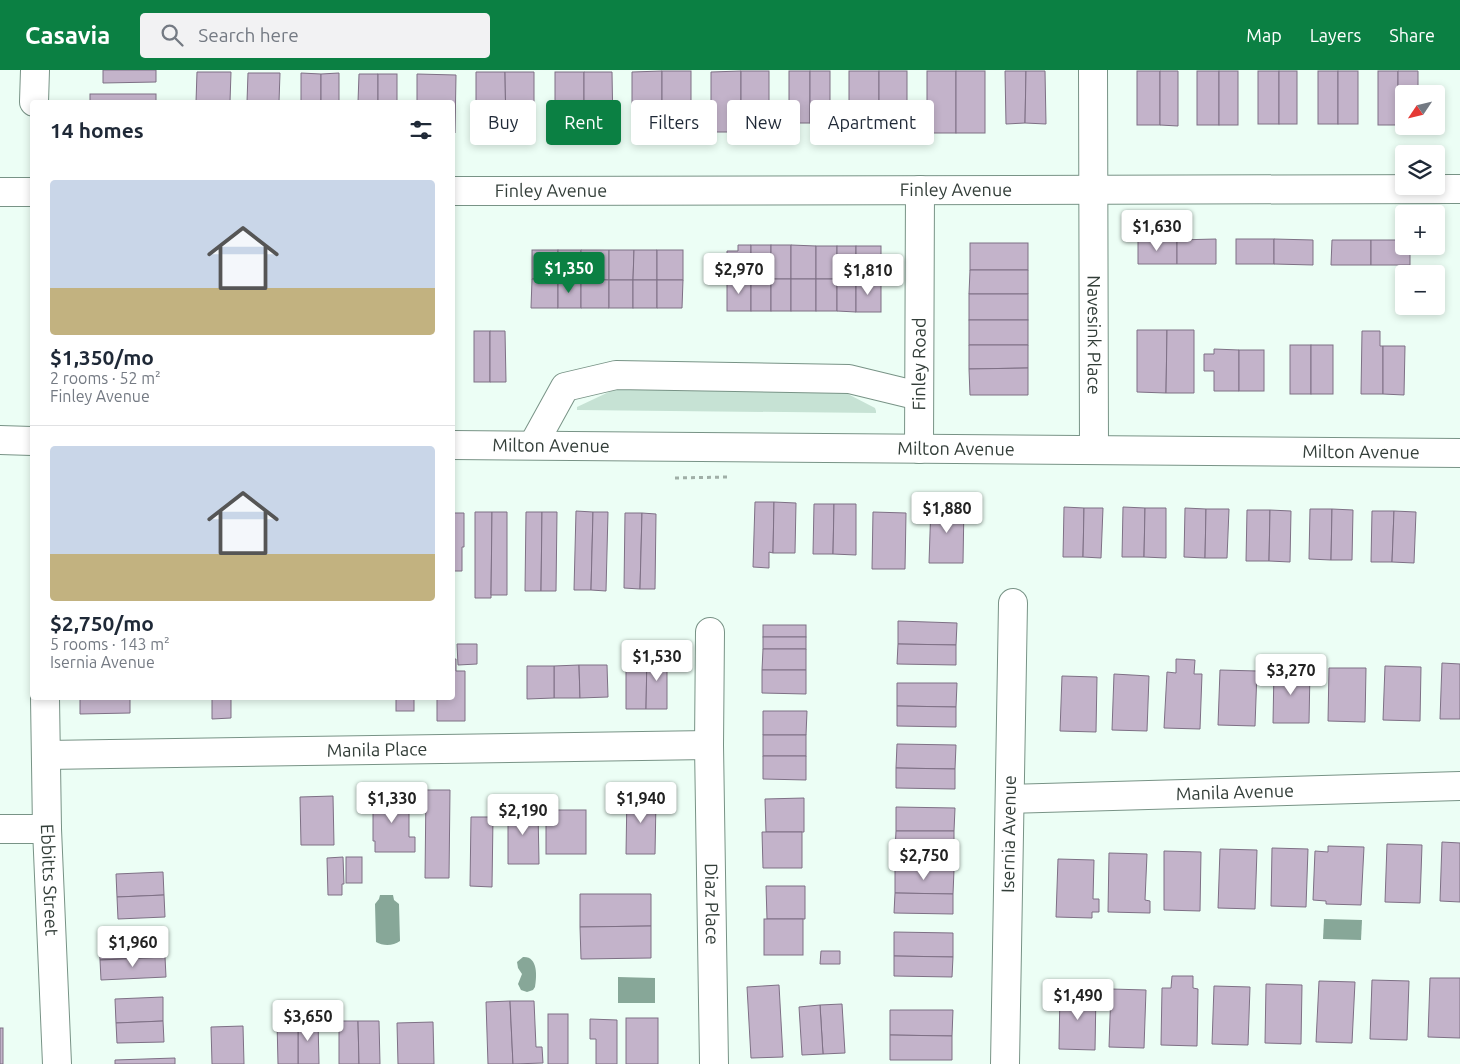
<!DOCTYPE html>
<meta charset="utf-8">
<style>
body{margin:0;font-family:Ubuntu,sans-serif;background:#f2f2f3;color:#1f2937;height:100vh;display:flex;flex-direction:column;font-size:19px;white-space:nowrap}
*{box-sizing:border-box;margin:0}
p{font-size:16px;color:#747a83}
.icon{flex:none;width:28px;height:28px;fill:none;stroke:currentColor;stroke-width:2;stroke-linecap:round;stroke-linejoin:round}
.map{position:relative;flex:1;overflow:hidden}
.sheet{position:absolute;left:30px;top:30px;width:425px;height:600px;display:flex;flex-direction:column;background:#fff;border-radius:5px;box-shadow:0 2px 8px #0003}
.sheet>*{flex:none}
.banner{position:absolute;left:470px;top:30px;width:475px;height:45px;display:flex;gap:10px}
.needle{width:32px;rotate:235deg}
.fabs{position:absolute;left:1395px;top:15px;display:grid;gap:10px}
.fabs a{display:grid;place-items:center;width:50px;height:50px;border-radius:5px;background:#fff;box-shadow:0 2px 8px #0003;font-size:25px}
.price{position:absolute;translate:-50% -42px;padding:0 11px;border-radius:5px;background:#fff;color:#222;font-size:16px;line-height:32px;filter:drop-shadow(0 1px 2px #0008)}
.price::after{content:'';position:absolute;left:50%;top:30px;width:15px;height:11px;margin-left:-8px;background:inherit;clip-path:polygon(0 0,100% 0,50% 100%)}
.price.active{background:#0b8043;color:#fff}
ul{padding:0;list-style:none}
li{display:grid;align-content:center;gap:10px;height:265px;padding:0 20px}
li+li{border-top:1px solid #e0e1e3}
li span{display:grid;place-items:center;height:155px;border-radius:5px;color:#555}
li>.icon{margin-inline-start:auto}
span .icon{width:90px;height:90px;fill:#fffc;stroke-width:1}
li b{font-size:21px}
h2{display:flex;justify-content:space-between;align-items:center;height:60px;padding:0 20px;font-size:21px}
.pill{padding:0 18px;border-radius:5px;background:#fff;box-shadow:0 2px 8px #0003;font-size:18px;line-height:45px}
.pill.active{background:#0b8043;color:#fff}
header{display:flex;align-items:center;gap:30px;box-sizing:border-box;height:70px;padding:0 25px;background:#0b8043;color:#fff}
header strong{font-size:24px}
nav{display:flex;gap:28px;margin-inline-start:auto;font-size:18px}
.search{width:350px;height:45px;background:#f2f2f3;display:flex;align-items:center;gap:12px;box-sizing:border-box;padding:0 18px;border-radius:5px;color:#747a83;font-size:19px}
.map>svg:first-child{display:block}
.green{fill:#c6e2d4}
.water{fill:#87a798}
.building{fill:#c3b3ca;stroke:#7e7085}
.lines{fill:none;stroke-linecap:round;stroke-linejoin:round}
.minor-casing{stroke:#789386;stroke-width:30}
.path{stroke:#a0afa7;stroke-width:3;stroke-dasharray:4 4;stroke-linecap:butt}
.minor{stroke:#fff;stroke-width:28}
.labels{text-anchor:middle;stroke-width:4;stroke-linejoin:round;paint-order:stroke}
.street-label{font-size:18px;fill:#333e39;stroke:#fff}
</style>
<header>
<strong>Casavia</strong>
<div class="search"><svg class="icon" aria-label="search" viewBox="0 0 24 24"><circle cx="10" cy="10" r="6"/><path d="M15 15l6 6"/></svg>Search here</div>
<nav><a>Map</a><a>Layers</a><a>Share</a></nav>
</header>
<div class="map">
<svg width="1460" height="994" viewBox="0 0 1460 994">
<rect width="100%" height="100%" fill="#ecfef5"/>
<!-- green -->
<polygon class="green" points="619,318 844,322 875,338 876,341 876,343 577,340 577,337 611,321"/>
<!-- water -->
<g class="water">
<path d="M380,825H393L394,830L399,834L400,871C393,876 383,876 376,872L375,834L379,829Z"/>
<polygon points="1324,849 1362,850 1361,870 1323,869"/>
<path d="M523,887C538,886 537,906 535,917L533,920L527,922L521,920L518,914L522,904L518,898L517,892Z"/>
<polygon points="618,907 655,908 655,933 618,933"/>
</g>
<!-- building -->
<g class="building">
<polygon points="103,0 156,0 156,12 103,13"/>
<polygon points="662,1 662,64 632,64 632,2"/>
<rect x="662" y="1" width="29" height="63"/>
<polygon points="741,1 741,62 711,62 711,2"/>
<rect x="741" y="1" width="28" height="61"/>
<rect x="789" y="1" width="21" height="52"/>
<rect x="810" y="1" width="20" height="52"/>
<rect x="849" y="1" width="30" height="61"/>
<rect x="879" y="1" width="28" height="61"/>
<rect x="927" y="1" width="29" height="62"/>
<rect x="956" y="1" width="29" height="62"/>
<polygon points="1005,1 1026,1 1025,53 1006,54"/>
<polygon points="1026,1 1045,1 1046,54 1025,53"/>
<rect x="1137" y="1" width="23" height="54"/>
<polygon points="1160,1 1178,1 1178,56 1160,55"/>
<rect x="1197" y="1" width="22" height="54"/>
<rect x="1219" y="1" width="19" height="54"/>
<rect x="1258" y="1" width="21" height="53"/>
<rect x="1279" y="1" width="18" height="53"/>
<rect x="1318" y="1" width="20" height="53"/>
<rect x="1338" y="1" width="20" height="53"/>
<rect x="1378" y="1" width="20" height="54"/>
<polygon points="1398,1 1418,1 1418,24 1404,24 1404,55 1398,55"/>
<polygon points="197,2 231,2 230,32 196,32"/>
<polygon points="476,2 505,2 506,64 476,64"/>
<polygon points="505,2 534,2 534,64 506,64"/>
<rect x="555" y="2" width="29" height="60"/>
<polygon points="584,2 612,2 613,62 584,62"/>
<polygon points="248,3 280,3 279,32 247,32"/>
<polygon points="301,3 321,4 321,32 301,32"/>
<polygon points="339,3 339,32 321,32 321,4"/>
<polygon points="359,4 378,4 378,32 358,32"/>
<rect x="378" y="4" width="19" height="28"/>
<polygon points="417,4 456,5 455,63 452,63 452,32 417,32"/>
<rect x="90" y="24" width="66" height="8"/>
<polygon points="1138,169 1177,170 1177,194 1138,194"/>
<polygon points="1216,169 1216,194 1177,194 1177,170"/>
<rect x="1236" y="169" width="38" height="25"/>
<polygon points="1274,169 1313,170 1313,195 1274,194"/>
<polygon points="1332,170 1371,170 1371,195 1331,195"/>
<polygon points="1371,170 1404,170 1404,176 1410,176 1410,195 1371,195"/>
<rect x="970" y="173" width="58" height="27"/>
<polygon points="738,175 751,175 751,209 727,209 727,181 738,181"/>
<rect x="751" y="175" width="20" height="34"/>
<rect x="771" y="175" width="20" height="34"/>
<polygon points="791,175 816,176 816,209 791,209"/>
<rect x="816" y="176" width="21" height="33"/>
<rect x="837" y="176" width="19" height="33"/>
<rect x="856" y="176" width="25" height="33"/>
<rect x="532" y="180" width="26" height="29"/>
<rect x="558" y="180" width="23" height="29"/>
<polygon points="581,180 609,180 609,210 581,209"/>
<polygon points="609,180 634,180 633,210 609,210"/>
<polygon points="634,180 657,180 657,210 633,210"/>
<rect x="657" y="180" width="26" height="30"/>
<polygon points="970,200 1028,200 1028,224 969,224"/>
<polygon points="532,209 558,209 558,238 531,238"/>
<rect x="558" y="209" width="23" height="29"/>
<polygon points="581,209 609,210 609,238 581,238"/>
<rect x="727" y="209" width="24" height="32"/>
<rect x="751" y="209" width="20" height="32"/>
<rect x="771" y="209" width="20" height="32"/>
<rect x="791" y="209" width="25" height="32"/>
<rect x="816" y="209" width="21" height="32"/>
<polygon points="837,209 856,209 856,242 837,241"/>
<rect x="856" y="209" width="25" height="33"/>
<rect x="609" y="210" width="24" height="28"/>
<rect x="633" y="210" width="24" height="28"/>
<polygon points="657,210 683,210 682,238 657,238"/>
<rect x="969" y="224" width="59" height="26"/>
<rect x="969" y="250" width="59" height="25"/>
<polygon points="1137,260 1167,260 1166,323 1137,322"/>
<polygon points="1167,260 1194,260 1194,323 1166,323"/>
<rect x="474" y="261" width="16" height="51"/>
<polygon points="490,261 505,261 506,312 490,312"/>
<polygon points="1362,261 1380,261 1380,276 1383,276 1383,324 1361,324"/>
<polygon points="969,275 1028,275 1028,298 969,299"/>
<rect x="1290" y="275" width="21" height="49"/>
<rect x="1311" y="275" width="22" height="49"/>
<polygon points="1383,276 1405,276 1404,325 1383,324"/>
<polygon points="1214,279 1239,280 1239,321 1214,321 1214,301 1204,301 1204,284 1214,284"/>
<rect x="1239" y="280" width="25" height="41"/>
<polygon points="1028,298 1028,325 970,325 969,299"/>
<polygon points="755,432 774,432 773,483 769,482 769,498 753,497"/>
<polygon points="774,432 796,433 795,483 773,483"/>
<polygon points="814,434 834,434 833,484 813,484"/>
<polygon points="834,434 856,434 856,485 833,484"/>
<polygon points="931,434 964,435 963,493 929,493"/>
<polygon points="1064,437 1084,438 1083,487 1063,487"/>
<polygon points="1123,437 1145,438 1144,487 1122,487"/>
<polygon points="1084,438 1103,438 1101,488 1083,487"/>
<polygon points="1145,438 1166,438 1166,488 1144,487"/>
<polygon points="1185,438 1206,439 1205,488 1184,487"/>
<polygon points="1206,439 1229,439 1227,488 1205,488"/>
<polygon points="1310,439 1332,439 1331,490 1309,489"/>
<polygon points="1332,439 1353,440 1352,490 1331,490"/>
<polygon points="1247,440 1270,440 1269,491 1246,491"/>
<polygon points="1270,440 1291,441 1290,492 1269,491"/>
<polygon points="576,441 593,442 591,520 574,520"/>
<polygon points="1372,441 1394,441 1392,492 1371,492"/>
<polygon points="1394,441 1416,442 1414,493 1392,492"/>
<polygon points="475,442 492,442 491,528 475,528"/>
<polygon points="492,442 507,442 507,525 491,525"/>
<polygon points="526,442 542,442 541,521 525,521"/>
<polygon points="542,442 557,442 556,521 541,521"/>
<polygon points="593,442 608,442 606,521 591,520"/>
<polygon points="873,442 906,443 905,499 872,499"/>
<polygon points="452,443 464,443 464,477 462,477 462,501 452,501"/>
<polygon points="625,443 642,443 640,519 624,518"/>
<polygon points="642,443 656,444 655,519 640,519"/>
<polygon points="898,551 957,553 956,575 898,574"/>
<rect x="763" y="555" width="43" height="12"/>
<rect x="763" y="567" width="43" height="12"/>
<polygon points="457,574 477,574 477,594 458,595"/>
<polygon points="898,574 956,575 956,595 897,594"/>
<polygon points="763,579 806,579 806,600 762,600"/>
<polygon points="626,584 647,584 646,639 626,639"/>
<polygon points="647,584 667,584 667,639 646,639"/>
<polygon points="452,589 456,589 456,601 465,601 465,651 437,651 437,628 452,628"/>
<polygon points="1176,589 1195,590 1194,604 1202,604 1200,659 1164,658 1167,602 1176,603"/>
<polygon points="1442,593 1460,594 1460,649 1440,649"/>
<polygon points="579,595 580,628 554,628 554,596"/>
<polygon points="579,595 607,595 608,627 580,628"/>
<polygon points="527,596 554,596 554,628 527,629"/>
<polygon points="1385,596 1421,597 1420,651 1383,650"/>
<polygon points="1329,598 1366,598 1365,652 1328,651"/>
<polygon points="1274,599 1310,600 1309,653 1273,653"/>
<polygon points="762,600 806,600 806,624 762,623"/>
<polygon points="1220,600 1257,601 1255,656 1218,655"/>
<polygon points="1114,604 1149,606 1147,661 1112,660"/>
<polygon points="1062,606 1097,607 1096,662 1060,661"/>
<polygon points="897,613 957,613 956,637 897,636"/>
<polygon points="80,628 130,628 130,643 80,644"/>
<polygon points="212,628 240,628 240,629 231,629 231,648 212,649"/>
<rect x="396" y="628" width="18" height="13"/>
<polygon points="897,636 956,637 956,657 897,656"/>
<polygon points="763,641 807,641 806,665 763,665"/>
<rect x="763" y="665" width="43" height="21"/>
<polygon points="897,674 956,675 955,699 896,698"/>
<polygon points="763,686 806,686 806,710 763,709"/>
<polygon points="896,698 955,699 955,719 896,718"/>
<polygon points="426,720 450,720 449,808 425,808"/>
<polygon points="627,722 651,722 651,731 656,730 655,784 626,784"/>
<polygon points="373,724 409,725 409,767 415,767 415,782 375,782 375,771 373,771"/>
<polygon points="333,726 334,775 301,775 300,727"/>
<polygon points="804,728 804,762 766,762 765,729"/>
<polygon points="520,732 528,732 528,740 538,740 539,794 508,794 508,740 520,739"/>
<polygon points="896,737 955,738 954,761 896,761"/>
<rect x="546" y="740" width="40" height="44"/>
<polygon points="471,747 493,747 492,817 470,816"/>
<polygon points="896,761 954,761 954,781 895,781"/>
<polygon points="762,762 802,762 802,798 763,798"/>
<polygon points="1442,772 1460,773 1460,832 1440,831"/>
<polygon points="1387,774 1422,775 1420,833 1385,832"/>
<polygon points="1328,776 1364,777 1361,835 1326,834 1326,831 1313,830 1315,781 1328,782"/>
<polygon points="1272,778 1308,779 1306,837 1271,836"/>
<polygon points="1220,779 1257,780 1255,839 1218,838"/>
<polygon points="1164,781 1201,782 1200,841 1164,840"/>
<polygon points="1109,783 1147,784 1145,830 1150,831 1150,843 1108,842"/>
<polygon points="343,787 344,814 342,814 342,825 328,825 327,788"/>
<rect x="346" y="787" width="16" height="26"/>
<polygon points="1058,789 1094,790 1093,829 1099,829 1099,842 1092,842 1092,848 1056,847"/>
<polygon points="895,799 954,800 953,824 895,823"/>
<polygon points="163,802 164,825 117,827 116,804"/>
<polygon points="766,816 805,816 805,849 767,849"/>
<polygon points="895,823 953,824 953,844 894,843"/>
<polygon points="580,824 651,824 651,856 580,857"/>
<polygon points="164,825 165,847 118,849 117,827"/>
<rect x="764" y="849" width="39" height="36"/>
<polygon points="651,856 651,888 581,889 580,857"/>
<polygon points="894,862 953,863 953,887 894,886"/>
<polygon points="165,867 165,887 100,890 99,871"/>
<polygon points="821,881 840,881 840,894 820,894"/>
<polygon points="894,886 953,887 952,907 894,906"/>
<polygon points="165,887 166,907 101,910 100,890"/>
<polygon points="1172,906 1193,906 1193,918 1198,919 1197,976 1161,975 1162,918 1171,918"/>
<polygon points="1430,908 1460,908 1460,968 1428,967"/>
<polygon points="1372,910 1409,911 1407,970 1370,969"/>
<polygon points="1319,911 1355,912 1352,973 1316,972"/>
<polygon points="1266,914 1302,915 1301,974 1265,973"/>
<polygon points="779,915 783,987 751,988 747,917"/>
<polygon points="1214,916 1250,917 1248,975 1212,974"/>
<polygon points="1111,919 1146,920 1144,978 1109,977"/>
<polygon points="1060,921 1096,922 1095,980 1059,979"/>
<polygon points="163,927 163,951 116,953 115,929"/>
<polygon points="510,931 513,994 488,994 486,932"/>
<polygon points="510,931 534,931 536,977 542,977 543,993 513,994"/>
<polygon points="842,934 845,983 823,984 820,935"/>
<polygon points="820,935 823,984 802,985 799,937"/>
<polygon points="890,940 953,940 952,966 890,965"/>
<rect x="548" y="944" width="20" height="50"/>
<rect x="626" y="948" width="32" height="46"/>
<polygon points="590,949 617,950 617,994 596,994 596,969 590,969"/>
<polygon points="318,950 319,994 298,994 298,951"/>
<polygon points="163,951 164,972 117,973 116,953"/>
<polygon points="277,951 298,951 298,994 278,994"/>
<polygon points="339,951 358,951 359,994 339,994"/>
<polygon points="358,951 379,951 380,994 359,994"/>
<polygon points="433,952 434,994 398,994 397,953"/>
<polygon points="243,956 244,994 212,994 211,957"/>
<rect x="0" y="958" width="3" height="36"/>
<polygon points="890,965 952,966 952,990 890,990"/>
<polygon points="175,988 175,994 115,994 115,990"/>
</g>
<g class="lines">
<defs>
<g id="minor">
<path id="s1" d="M1093,0L1094,380"/>
<polyline points="34,32 35,0"/>
<path id="s2" d="M452,121L1460,119"/>
<polyline points="0,122 32,122"/>
<polyline points="0,370 32,371"/>
<path id="s3" d="M452,375L1460,383"/>
<polyline points="533,375 565,317 616,305 849,309 919,326"/>
<path id="s4" d="M919,379L920,120"/>
<path id="s5" d="M710,562L709,675L714,994"/>
<path id="s6" d="M45,628L47,759L57,994"/>
<path id="s7" d="M46,685L709,675"/>
<path id="s8" d="M1010,729L1460,716"/>
<polyline points="0,759 47,759"/>
<path id="s9" d="M1005,994L1013,533"/>
</g>
</defs>
<!-- minor casing -->
<use href="#minor" class="minor-casing"/>
<!-- path -->
<polyline class="path" points="675,408 727,407"/>
<!-- minor -->
<use href="#minor" class="minor"/>
</g>
<g class="labels">
<!-- street labels -->
<g class="street-label">
<text dy="6" stroke="none"><textPath href="#s2" startOffset="504">Finley Avenue</textPath></text>
<text dy="6" stroke="none"><textPath href="#s2" startOffset="99">Finley Avenue</textPath></text>
<text dy="6" stroke="none"><textPath href="#s1" startOffset="265">Navesink Place</textPath></text>
<text dy="6" stroke="none"><textPath href="#s4" startOffset="85">Finley Road</textPath></text>
<text dy="6" stroke="none"><textPath href="#s3" startOffset="99">Milton Avenue</textPath></text>
<text dy="6" stroke="none"><textPath href="#s3" startOffset="504">Milton Avenue</textPath></text>
<text dy="6" stroke="none"><textPath href="#s3" startOffset="909">Milton Avenue</textPath></text>
<text dy="6" stroke="none"><textPath href="#s7" startOffset="331">Manila Place</textPath></text>
<text dy="6" stroke="none"><textPath href="#s8" startOffset="225">Manila Avenue</textPath></text>
<text dy="6" stroke="none"><textPath href="#s9" startOffset="230">Isernia Avenue</textPath></text>
<text dy="6" stroke="none"><textPath href="#s6" startOffset="182">Ebbitts Street</textPath></text>
<text dy="6" stroke="none"><textPath href="#s5" startOffset="272">Diaz Place</textPath></text>
</g>
</g>
</svg>
<div class="fabs">
<a><svg class="needle" viewBox="-14 -14 28 28"><path d="M0-13l5 13h-10z" fill="#e53935"/><path d="M0 13l5-13h-10z" fill="#747a83"/></svg></a>
<a><svg class="icon" aria-label="layers" viewBox="0 0 24 24"><path d="M12 4l9 5-9 5-9-5zM3 14l9 5 9-5"/></svg></a>
<a>+</a>
<a>−</a>
</div>
<b class="price" style="left:1157px;top:182px">$1,630</b>
<b class="price active" style="left:569px;top:224px">$1,350</b>
<b class="price" style="left:739px;top:225px">$2,970</b>
<b class="price" style="left:868px;top:226px">$1,810</b>
<b class="price" style="left:947px;top:464px">$1,880</b>
<b class="price" style="left:657px;top:612px">$1,530</b>
<b class="price" style="left:1291px;top:626px">$3,270</b>
<b class="price" style="left:392px;top:754px">$1,330</b>
<b class="price" style="left:641px;top:754px">$1,940</b>
<b class="price" style="left:523px;top:766px">$2,190</b>
<b class="price" style="left:924px;top:811px">$2,750</b>
<b class="price" style="left:133px;top:898px">$1,960</b>
<b class="price" style="left:1078px;top:951px">$1,490</b>
<b class="price" style="left:308px;top:972px">$3,650</b>
<div class="banner">
<a class="pill">Buy</a>
<a class="pill active">Rent</a>
<a class="pill">Filters</a>
<a class="pill">New</a>
<a class="pill">Apartment</a>
</div>
<section class="sheet">
<h2>14 homes<svg class="icon" aria-label="filters" viewBox="0 0 24 24"><path d="M4 7h16M4 17h16"/><circle cx="9" cy="7" r="2"/><circle cx="15" cy="17" r="2"/></svg></h2>
<ul>
<li><span style="background:linear-gradient(#c9d6e8 70%,#c2b280 0)"><svg class="icon" aria-label="home" viewBox="0 0 24 24"><path d="M3 11l9-7 9 7M6 9v11h12V9"/></svg></span><div><b>$1,350/mo</b><p>2 rooms · 52 m²</p><p>Finley Avenue</p></div></li>
<li><span style="background:linear-gradient(#c9d6e8 70%,#c2b280 0)"><svg class="icon" aria-label="home" viewBox="0 0 24 24"><path d="M3 11l9-7 9 7M6 9v11h12V9"/></svg></span><div><b>$2,750/mo</b><p>5 rooms · 143 m²</p><p>Isernia Avenue</p></div></li>
</ul>
</section>
</div>
